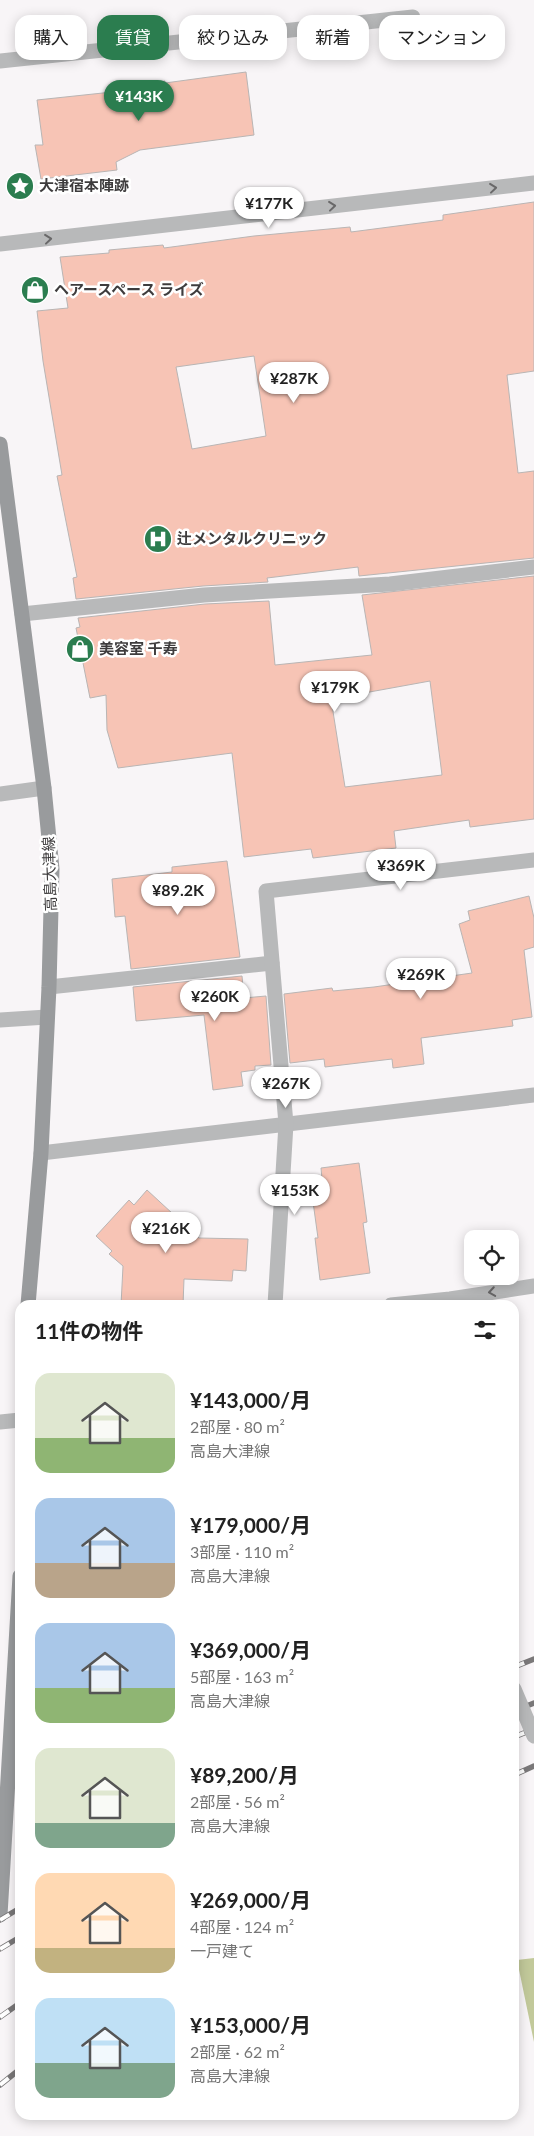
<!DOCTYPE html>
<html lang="ja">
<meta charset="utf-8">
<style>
body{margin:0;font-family:Lato,"Noto Sans JP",sans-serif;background:#f2f2f2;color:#222;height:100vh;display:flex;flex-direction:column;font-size:19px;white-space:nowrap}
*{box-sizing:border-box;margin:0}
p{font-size:16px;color:#767676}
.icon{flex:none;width:28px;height:28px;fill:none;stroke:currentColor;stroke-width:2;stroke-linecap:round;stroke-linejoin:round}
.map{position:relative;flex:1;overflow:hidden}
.sheet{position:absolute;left:15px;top:1300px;width:504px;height:820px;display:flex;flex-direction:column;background:#fff;border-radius:15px;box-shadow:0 2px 12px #0003}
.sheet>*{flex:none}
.top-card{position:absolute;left:15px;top:15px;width:505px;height:45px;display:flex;gap:10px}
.buttons{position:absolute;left:464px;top:1230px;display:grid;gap:10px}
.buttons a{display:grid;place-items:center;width:55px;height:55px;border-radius:10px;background:#fff;box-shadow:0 2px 12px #0003;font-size:25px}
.price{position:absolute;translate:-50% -42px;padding:0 11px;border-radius:18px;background:#fff;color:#222;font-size:16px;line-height:32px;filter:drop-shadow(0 1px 2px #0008)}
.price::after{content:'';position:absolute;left:50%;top:30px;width:15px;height:11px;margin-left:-8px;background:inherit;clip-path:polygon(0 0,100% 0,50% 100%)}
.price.current{background:#2b7d4f;color:#fff}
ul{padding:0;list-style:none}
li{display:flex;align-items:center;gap:15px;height:125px;padding:0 20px}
li span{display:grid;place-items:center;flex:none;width:140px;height:100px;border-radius:15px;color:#555}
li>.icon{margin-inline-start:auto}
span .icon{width:60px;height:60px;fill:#fffc;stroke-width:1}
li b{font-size:21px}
h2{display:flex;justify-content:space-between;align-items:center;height:60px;padding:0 20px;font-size:21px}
.pill{padding:0 18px;border-radius:15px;background:#fff;box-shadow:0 2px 12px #0003;font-size:18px;line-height:45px}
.pill.current{background:#2b7d4f;color:#fff}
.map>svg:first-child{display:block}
.green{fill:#c2c99a}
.building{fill:#f7c4b5;stroke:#b9b5b4;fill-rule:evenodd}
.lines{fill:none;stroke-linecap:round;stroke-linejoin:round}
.service{stroke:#b8b9ba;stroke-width:15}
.minor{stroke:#b8b9ba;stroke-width:15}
.secondary{stroke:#999b9d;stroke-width:15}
.rail-casing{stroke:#7a7879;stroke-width:5.5}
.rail{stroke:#fff;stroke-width:4;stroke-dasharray:11;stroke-linecap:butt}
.minor-bridge{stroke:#b8b9ba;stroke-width:15}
.oneway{stroke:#696869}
.labels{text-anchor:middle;stroke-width:5;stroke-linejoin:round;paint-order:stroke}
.poi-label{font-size:15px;font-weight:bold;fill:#3e3c3d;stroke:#fff;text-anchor:start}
.street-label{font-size:15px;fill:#3e3c3d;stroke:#fff}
</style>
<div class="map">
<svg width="534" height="2136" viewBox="0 0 534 2136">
<rect width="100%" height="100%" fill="#f8f5f7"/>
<!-- green -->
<polygon class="green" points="534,1958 534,2042 517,1960"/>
<!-- building -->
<g class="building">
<polygon points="246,72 254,135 140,150 116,162 117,170 41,179 35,145 43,145 37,100 131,90 130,86 165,81 165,83"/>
<path d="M534,202V371L507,375L518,473L534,471V558L359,576L358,567L267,578L268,582L203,586L76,599L73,578L77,577L57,476L62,475L43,361L37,311L68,308L60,257L109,253V250L163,245L164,248L254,236L350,227L351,232L443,220V215ZM254,356L266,436L192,449L176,367Z"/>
<path d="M534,576V819L470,827L469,820L394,831L396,848L313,858L311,849L244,857L232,753L118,768L107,730L106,695L90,698L76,628L80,627L78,618L205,604L269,601L275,665L372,655L362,595ZM430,681L442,775L345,787L331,699Z"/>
<polygon points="227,861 240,957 131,969 125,916 115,917 112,879 172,872 172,867"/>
<polygon points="529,896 534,918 534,947 524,950 532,1017 512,1020 513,1026 421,1038 424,1064 393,1068 392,1059 325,1067 324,1059 290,1063 284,994 332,988 333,991 374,987 472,973 459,924 470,920 468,911"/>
<polygon points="242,976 244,998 266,996 271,1065 255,1066 255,1070 241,1072 243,1086 213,1090 204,1015 136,1021 133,987"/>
<polygon points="359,1163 367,1222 363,1223 370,1273 320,1280 315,1238 318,1238 310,1180 322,1179 321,1168"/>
<polygon points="147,1190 199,1238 248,1239 246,1271 233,1270 232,1281 184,1279 183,1305 121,1305 123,1266 109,1254 112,1251 96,1236 129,1200 134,1205"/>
</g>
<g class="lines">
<!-- service -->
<g class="service">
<polyline points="0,61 413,17"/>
<polyline points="0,794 44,788"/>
<polyline points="0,1020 47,1017"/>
</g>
<!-- minor -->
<g class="minor">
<polyline points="0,244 534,183"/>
<polyline points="22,614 204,595 390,584 534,567"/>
<polyline points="49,987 272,963"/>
<polyline points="41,1153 534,1095"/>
<polyline points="275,1305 286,1124 266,891 534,860"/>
<polyline points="391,1305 450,1299 534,1286"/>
<polyline points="0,1422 20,1420"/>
</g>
<!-- secondary -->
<g class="secondary">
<polyline points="0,444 44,788 52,869 49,987 41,1153 28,1305"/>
<polyline points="0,1915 20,1576"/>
</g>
<defs>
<g id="rail">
<polyline points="514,1667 534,1659"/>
<polyline points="514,1711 534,1703"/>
<polyline points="514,1737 534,1729"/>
<polyline points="514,1775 534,1766"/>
<polyline points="0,1920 20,1908"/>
<polyline points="0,1949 20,1937"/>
<polyline points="0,2017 20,2003"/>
<polyline points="0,2085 20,2069"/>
</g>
</defs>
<!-- rail casing -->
<use href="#rail" class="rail-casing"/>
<!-- rail -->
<use href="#rail" class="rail"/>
<!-- minor-bridge -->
<polyline class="minor-bridge" points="514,1689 534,1736"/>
</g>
<!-- one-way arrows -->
<defs><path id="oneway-chevron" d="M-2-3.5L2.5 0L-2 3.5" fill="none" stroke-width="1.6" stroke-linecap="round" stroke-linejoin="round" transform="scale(1.25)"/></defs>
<g class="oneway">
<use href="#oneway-chevron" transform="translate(493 188) rotate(-6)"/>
<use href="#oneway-chevron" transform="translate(332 206) rotate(-6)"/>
<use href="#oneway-chevron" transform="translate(48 239) rotate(-6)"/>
<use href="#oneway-chevron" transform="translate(492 1292) rotate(171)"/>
</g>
<!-- icons -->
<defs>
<symbol id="sight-disc" viewBox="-11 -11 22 22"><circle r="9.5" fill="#2b7d4f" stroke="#fff"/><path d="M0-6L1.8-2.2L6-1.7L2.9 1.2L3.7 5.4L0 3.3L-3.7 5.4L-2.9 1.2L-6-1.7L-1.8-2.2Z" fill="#fff"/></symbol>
<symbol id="shop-disc" viewBox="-11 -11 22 22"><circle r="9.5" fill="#2b7d4f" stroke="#fff"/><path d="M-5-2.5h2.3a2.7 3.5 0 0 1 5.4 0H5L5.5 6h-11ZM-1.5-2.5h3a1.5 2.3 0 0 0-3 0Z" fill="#fff"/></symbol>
<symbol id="hospital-disc" viewBox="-11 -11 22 22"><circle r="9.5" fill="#2b7d4f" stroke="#fff"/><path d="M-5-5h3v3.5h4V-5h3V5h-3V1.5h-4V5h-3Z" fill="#fff"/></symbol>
</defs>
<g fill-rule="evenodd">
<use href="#sight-disc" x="4" y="170" width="32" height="32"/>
<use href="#shop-disc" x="19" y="274" width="32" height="32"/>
<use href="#hospital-disc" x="142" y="523" width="32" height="32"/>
<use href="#shop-disc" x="64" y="633" width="32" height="32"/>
</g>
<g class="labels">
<!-- poi labels -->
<g class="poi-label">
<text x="39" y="191">大津宿本陣跡</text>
<text x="54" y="295">ヘアースペース ライズ</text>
<text x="177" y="544">辻メンタルクリニック</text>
<text x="99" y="654">美容室 千寿</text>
</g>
<!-- street labels -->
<g class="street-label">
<text transform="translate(50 874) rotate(-92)" y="5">高島大津線</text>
</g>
</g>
</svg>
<div class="buttons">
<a><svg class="icon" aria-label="locate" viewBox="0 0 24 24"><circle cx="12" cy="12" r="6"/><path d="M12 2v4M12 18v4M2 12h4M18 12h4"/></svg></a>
</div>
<b class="price current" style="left:139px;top:122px">¥143K</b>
<b class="price" style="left:269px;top:229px">¥177K</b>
<b class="price" style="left:294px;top:404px">¥287K</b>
<b class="price" style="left:335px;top:713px">¥179K</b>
<b class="price" style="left:401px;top:891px">¥369K</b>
<b class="price" style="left:178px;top:916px">¥89.2K</b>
<b class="price" style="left:421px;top:1000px">¥269K</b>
<b class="price" style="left:215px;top:1022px">¥260K</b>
<b class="price" style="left:286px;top:1109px">¥267K</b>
<b class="price" style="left:295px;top:1216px">¥153K</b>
<b class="price" style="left:166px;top:1254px">¥216K</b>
<div class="top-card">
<a class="pill">購入</a>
<a class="pill current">賃貸</a>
<a class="pill">絞り込み</a>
<a class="pill">新着</a>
<a class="pill">マンション</a>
</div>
<section class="sheet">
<h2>11件の物件<svg class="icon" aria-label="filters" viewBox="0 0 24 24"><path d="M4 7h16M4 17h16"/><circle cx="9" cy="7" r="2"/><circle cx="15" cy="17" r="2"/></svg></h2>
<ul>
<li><span style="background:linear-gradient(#dfe7d0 65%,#8fb573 0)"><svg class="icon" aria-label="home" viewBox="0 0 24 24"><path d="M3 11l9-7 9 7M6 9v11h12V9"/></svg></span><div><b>¥143,000/月</b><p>2部屋 · 80 m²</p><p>高島大津線</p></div></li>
<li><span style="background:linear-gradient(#a9c7e8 65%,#b9a48a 0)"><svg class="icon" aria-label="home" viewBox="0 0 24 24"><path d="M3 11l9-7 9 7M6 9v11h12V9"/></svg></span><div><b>¥179,000/月</b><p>3部屋 · 110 m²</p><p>高島大津線</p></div></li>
<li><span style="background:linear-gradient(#a9c7e8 65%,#8fb573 0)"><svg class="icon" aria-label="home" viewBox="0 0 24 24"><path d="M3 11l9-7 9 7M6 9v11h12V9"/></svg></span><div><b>¥369,000/月</b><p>5部屋 · 163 m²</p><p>高島大津線</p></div></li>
<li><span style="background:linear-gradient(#dfe7d0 75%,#7fa58c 0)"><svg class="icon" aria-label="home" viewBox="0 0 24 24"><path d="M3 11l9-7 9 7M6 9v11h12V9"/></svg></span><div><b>¥89,200/月</b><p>2部屋 · 56 m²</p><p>高島大津線</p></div></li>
<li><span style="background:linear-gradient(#ffd9b3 75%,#c2b280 0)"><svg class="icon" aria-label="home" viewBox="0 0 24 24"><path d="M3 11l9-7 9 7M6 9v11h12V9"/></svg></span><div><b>¥269,000/月</b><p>4部屋 · 124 m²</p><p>一戸建て</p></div></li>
<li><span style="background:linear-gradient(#bfe0f5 65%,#7fa58c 0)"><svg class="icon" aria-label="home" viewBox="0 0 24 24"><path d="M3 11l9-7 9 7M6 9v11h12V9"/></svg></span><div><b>¥153,000/月</b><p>2部屋 · 62 m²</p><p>高島大津線</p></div></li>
</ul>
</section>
</div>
